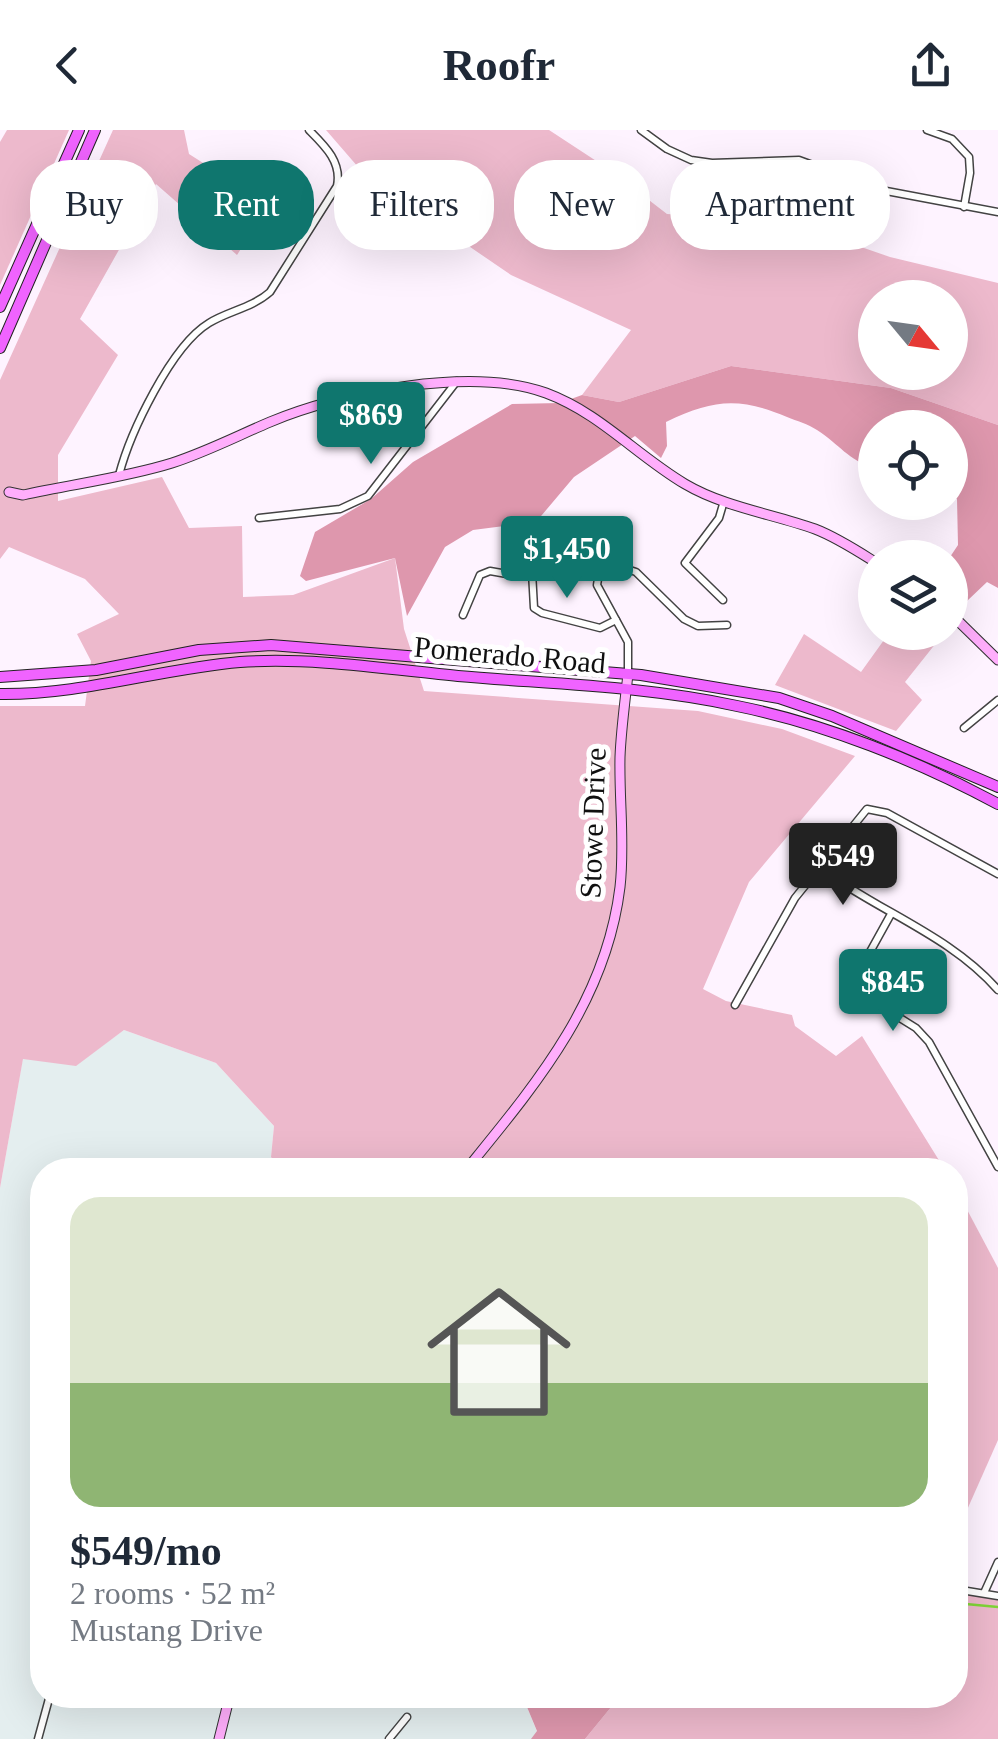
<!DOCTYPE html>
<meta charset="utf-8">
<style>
body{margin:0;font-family:Georgia,serif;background:#f2f2f3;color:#1f2937;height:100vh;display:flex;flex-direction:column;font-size:38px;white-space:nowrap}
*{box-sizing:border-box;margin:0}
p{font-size:32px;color:#747a83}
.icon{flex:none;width:55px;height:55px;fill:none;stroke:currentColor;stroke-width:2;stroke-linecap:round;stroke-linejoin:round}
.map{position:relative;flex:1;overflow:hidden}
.details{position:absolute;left:30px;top:1028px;width:938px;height:550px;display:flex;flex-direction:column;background:#fff;border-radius:40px;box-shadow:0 10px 40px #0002}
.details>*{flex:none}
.top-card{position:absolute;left:30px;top:30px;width:940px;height:90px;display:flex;gap:20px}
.needle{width:65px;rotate:119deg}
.controls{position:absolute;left:858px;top:150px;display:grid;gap:20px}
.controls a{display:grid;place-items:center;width:110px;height:110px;border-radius:50%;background:#fff;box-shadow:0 10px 40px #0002;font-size:50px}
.price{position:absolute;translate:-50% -85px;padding:0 22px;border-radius:10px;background:#0f766e;color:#fff;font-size:32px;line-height:65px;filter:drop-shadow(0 2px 5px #0008)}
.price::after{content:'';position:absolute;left:50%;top:60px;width:30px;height:22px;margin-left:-15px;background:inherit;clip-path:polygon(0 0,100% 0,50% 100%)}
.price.on{background:#222;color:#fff}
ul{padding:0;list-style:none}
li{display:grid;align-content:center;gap:20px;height:530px;padding:0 40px}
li+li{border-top:2px solid #e0e1e3}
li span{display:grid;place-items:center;height:310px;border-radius:30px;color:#555}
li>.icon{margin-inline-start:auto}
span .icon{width:180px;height:180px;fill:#fffc;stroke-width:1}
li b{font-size:42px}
.chip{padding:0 35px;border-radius:40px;background:#fff;box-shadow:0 10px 40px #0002;font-size:35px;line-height:90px}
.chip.on{background:#0f766e;color:#fff}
header{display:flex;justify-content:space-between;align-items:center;height:130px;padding:0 40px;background:#fff;font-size:45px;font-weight:700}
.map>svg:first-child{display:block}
.industrial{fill:#e4eeef}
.green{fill:#edb9cc;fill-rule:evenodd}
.forest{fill:#de97ad}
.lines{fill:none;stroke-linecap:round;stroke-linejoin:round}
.stream{stroke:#7fd537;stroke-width:2.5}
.street-casing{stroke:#434343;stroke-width:9}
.secondary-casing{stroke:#323232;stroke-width:11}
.primary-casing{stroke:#212121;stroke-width:12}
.street{stroke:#fff;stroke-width:6}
.secondary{stroke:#ffaefc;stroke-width:9}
.primary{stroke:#f063ff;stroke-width:10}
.labels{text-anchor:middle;stroke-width:10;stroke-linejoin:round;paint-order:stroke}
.street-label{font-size:30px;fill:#101010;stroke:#fff}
</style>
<header><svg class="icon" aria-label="back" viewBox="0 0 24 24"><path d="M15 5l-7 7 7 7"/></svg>Roofr<svg class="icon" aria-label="share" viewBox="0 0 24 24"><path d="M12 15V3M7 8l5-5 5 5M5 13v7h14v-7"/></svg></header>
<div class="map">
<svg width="998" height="1609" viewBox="0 0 998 1609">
<rect width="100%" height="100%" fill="#fef3ff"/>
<!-- industrial -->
<polygon class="industrial" points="124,900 216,933 274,996 271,1027 280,1040 42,1040 42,1565 522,1565 540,1609 0,1609 0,1058 23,928 76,935"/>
<!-- green -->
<g class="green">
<polygon points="7,0 69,0 0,155 0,12"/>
<polygon points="113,0 184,0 189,24 244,59 284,52 237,125 156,54 80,189 118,225 58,325 58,371 162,347 189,398 242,396 243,467 293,465 395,428 404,499 424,561 698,581 782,599 855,626 749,752 703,859 726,871 792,885 795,896 836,926 862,906 945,1040 494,1040 486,1035 482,1040 280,1040 271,1027 274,996 216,933 124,900 76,936 23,929 0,1058 0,576 85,576 91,531 77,504 119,484 85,449 9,417 0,429 0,250"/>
<path d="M326,0H549L610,40L667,84L789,92L890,127L998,153V295L891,258L731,236L619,272L582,265L631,200L511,145L365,45ZM875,168H950V242H875Z"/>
<polygon points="889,503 944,503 905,552 922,570 896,601 775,555 804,504 861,542"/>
<polygon points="955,1057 998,1138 998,1310 955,1407"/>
<polygon points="973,1465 998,1469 998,1609 585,1609 621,1565 955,1565 955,1466"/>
</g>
<!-- forest -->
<g class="forest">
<path d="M731,236L891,258L998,295V458L987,452L967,471L950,461V427L958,415L957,369L950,365V298H875V339C847,329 840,315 817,300C808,294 797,291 787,287C739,267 714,269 666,292L667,316L661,328L635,306L574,347L536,392L473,400L445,417L407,486L395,428L306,451L300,446L315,402L371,369L413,332L512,274L560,273L582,265L619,272Z"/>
<polygon points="522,1565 621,1565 585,1609 531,1609 537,1601"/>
</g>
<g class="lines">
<!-- stream -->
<polyline class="stream" points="955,1473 998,1477"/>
<defs>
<g id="street">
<polyline points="641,0 667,19 691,30 712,33 799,30 881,60 998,82"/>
<polyline points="927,0 952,9 969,27 970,43 964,77"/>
<path d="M119,345C130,303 171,216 209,193C228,181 252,178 270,162L337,56C342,32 325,16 309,0"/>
<polyline points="259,388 340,379 368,366 457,251"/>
<polyline points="601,431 597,455 628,512 628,544"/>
<polyline points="532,442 534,478 542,483 600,498 616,490"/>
<polyline points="723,470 685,433 719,388 724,371"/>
<polyline points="463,485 480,445 490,441 507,444 532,442 558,427 581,424 636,442 684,489 698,496 727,495"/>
<polyline points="964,598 998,570"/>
<path d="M818,736C876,781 949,804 998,860"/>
<polyline points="891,784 855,849 855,860 916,898 929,912 998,1037"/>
<polyline points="735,875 795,768 867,679 887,683 998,744"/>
<polyline points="955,1459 998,1466"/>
<polyline points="984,1463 998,1432"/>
<polyline points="38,1609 50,1565"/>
<polyline points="389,1609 407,1587"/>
</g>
<g id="secondary">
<path d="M9,362L23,365C72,354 124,348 172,333C206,322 237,306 270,292C341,262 472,236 546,263C600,283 636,325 685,354C724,377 773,384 815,399C836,407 856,420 875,432"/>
<polyline points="950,483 998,530"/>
<path d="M466,1040C536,954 606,872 620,757C625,714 619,670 620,627C621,600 625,572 628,544"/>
<polyline points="219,1609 230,1565"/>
</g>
<g id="primary">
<polyline points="0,177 79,0"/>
<polyline points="0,218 95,0"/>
<polyline points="0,547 96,540 199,520 271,515 641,545 779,568 832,586 998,657"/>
<path d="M0,564C82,565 159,539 240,532C312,527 387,539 458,546C550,554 646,556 737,576C826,594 918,631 998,674"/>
</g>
</defs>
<!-- street casing -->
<use href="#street" class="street-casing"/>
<!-- secondary casing -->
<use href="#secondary" class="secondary-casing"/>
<!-- primary casing -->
<use href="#primary" class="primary-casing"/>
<!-- street -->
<use href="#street" class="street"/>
<!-- secondary -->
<use href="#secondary" class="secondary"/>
<!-- primary -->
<use href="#primary" class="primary"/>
</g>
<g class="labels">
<!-- street labels -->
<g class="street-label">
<text transform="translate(510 525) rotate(5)" y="10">Pomerado Road</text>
<text transform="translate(593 693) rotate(-88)" y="10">Stowe Drive</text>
</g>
</g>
</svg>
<div class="controls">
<a><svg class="needle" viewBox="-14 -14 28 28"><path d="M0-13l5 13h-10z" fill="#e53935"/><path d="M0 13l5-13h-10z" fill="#747a83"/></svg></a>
<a><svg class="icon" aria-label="locate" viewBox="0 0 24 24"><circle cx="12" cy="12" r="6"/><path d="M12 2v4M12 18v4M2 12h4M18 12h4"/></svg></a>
<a><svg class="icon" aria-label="layers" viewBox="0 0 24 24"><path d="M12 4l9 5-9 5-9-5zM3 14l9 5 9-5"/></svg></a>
</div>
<b class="price" style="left:371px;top:337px">$869</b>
<b class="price" style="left:567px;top:471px">$1,450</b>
<b class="price on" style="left:843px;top:778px">$549</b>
<b class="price" style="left:893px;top:904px">$845</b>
<div class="top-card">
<a class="chip">Buy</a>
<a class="chip on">Rent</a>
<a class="chip">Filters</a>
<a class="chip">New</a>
<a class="chip">Apartment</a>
</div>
<section class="details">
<ul>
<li><span style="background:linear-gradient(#dfe7d0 60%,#8fb573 0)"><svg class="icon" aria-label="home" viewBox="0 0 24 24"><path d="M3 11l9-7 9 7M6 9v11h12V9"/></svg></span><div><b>$549/mo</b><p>2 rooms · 52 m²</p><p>Mustang Drive</p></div></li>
</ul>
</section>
</div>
